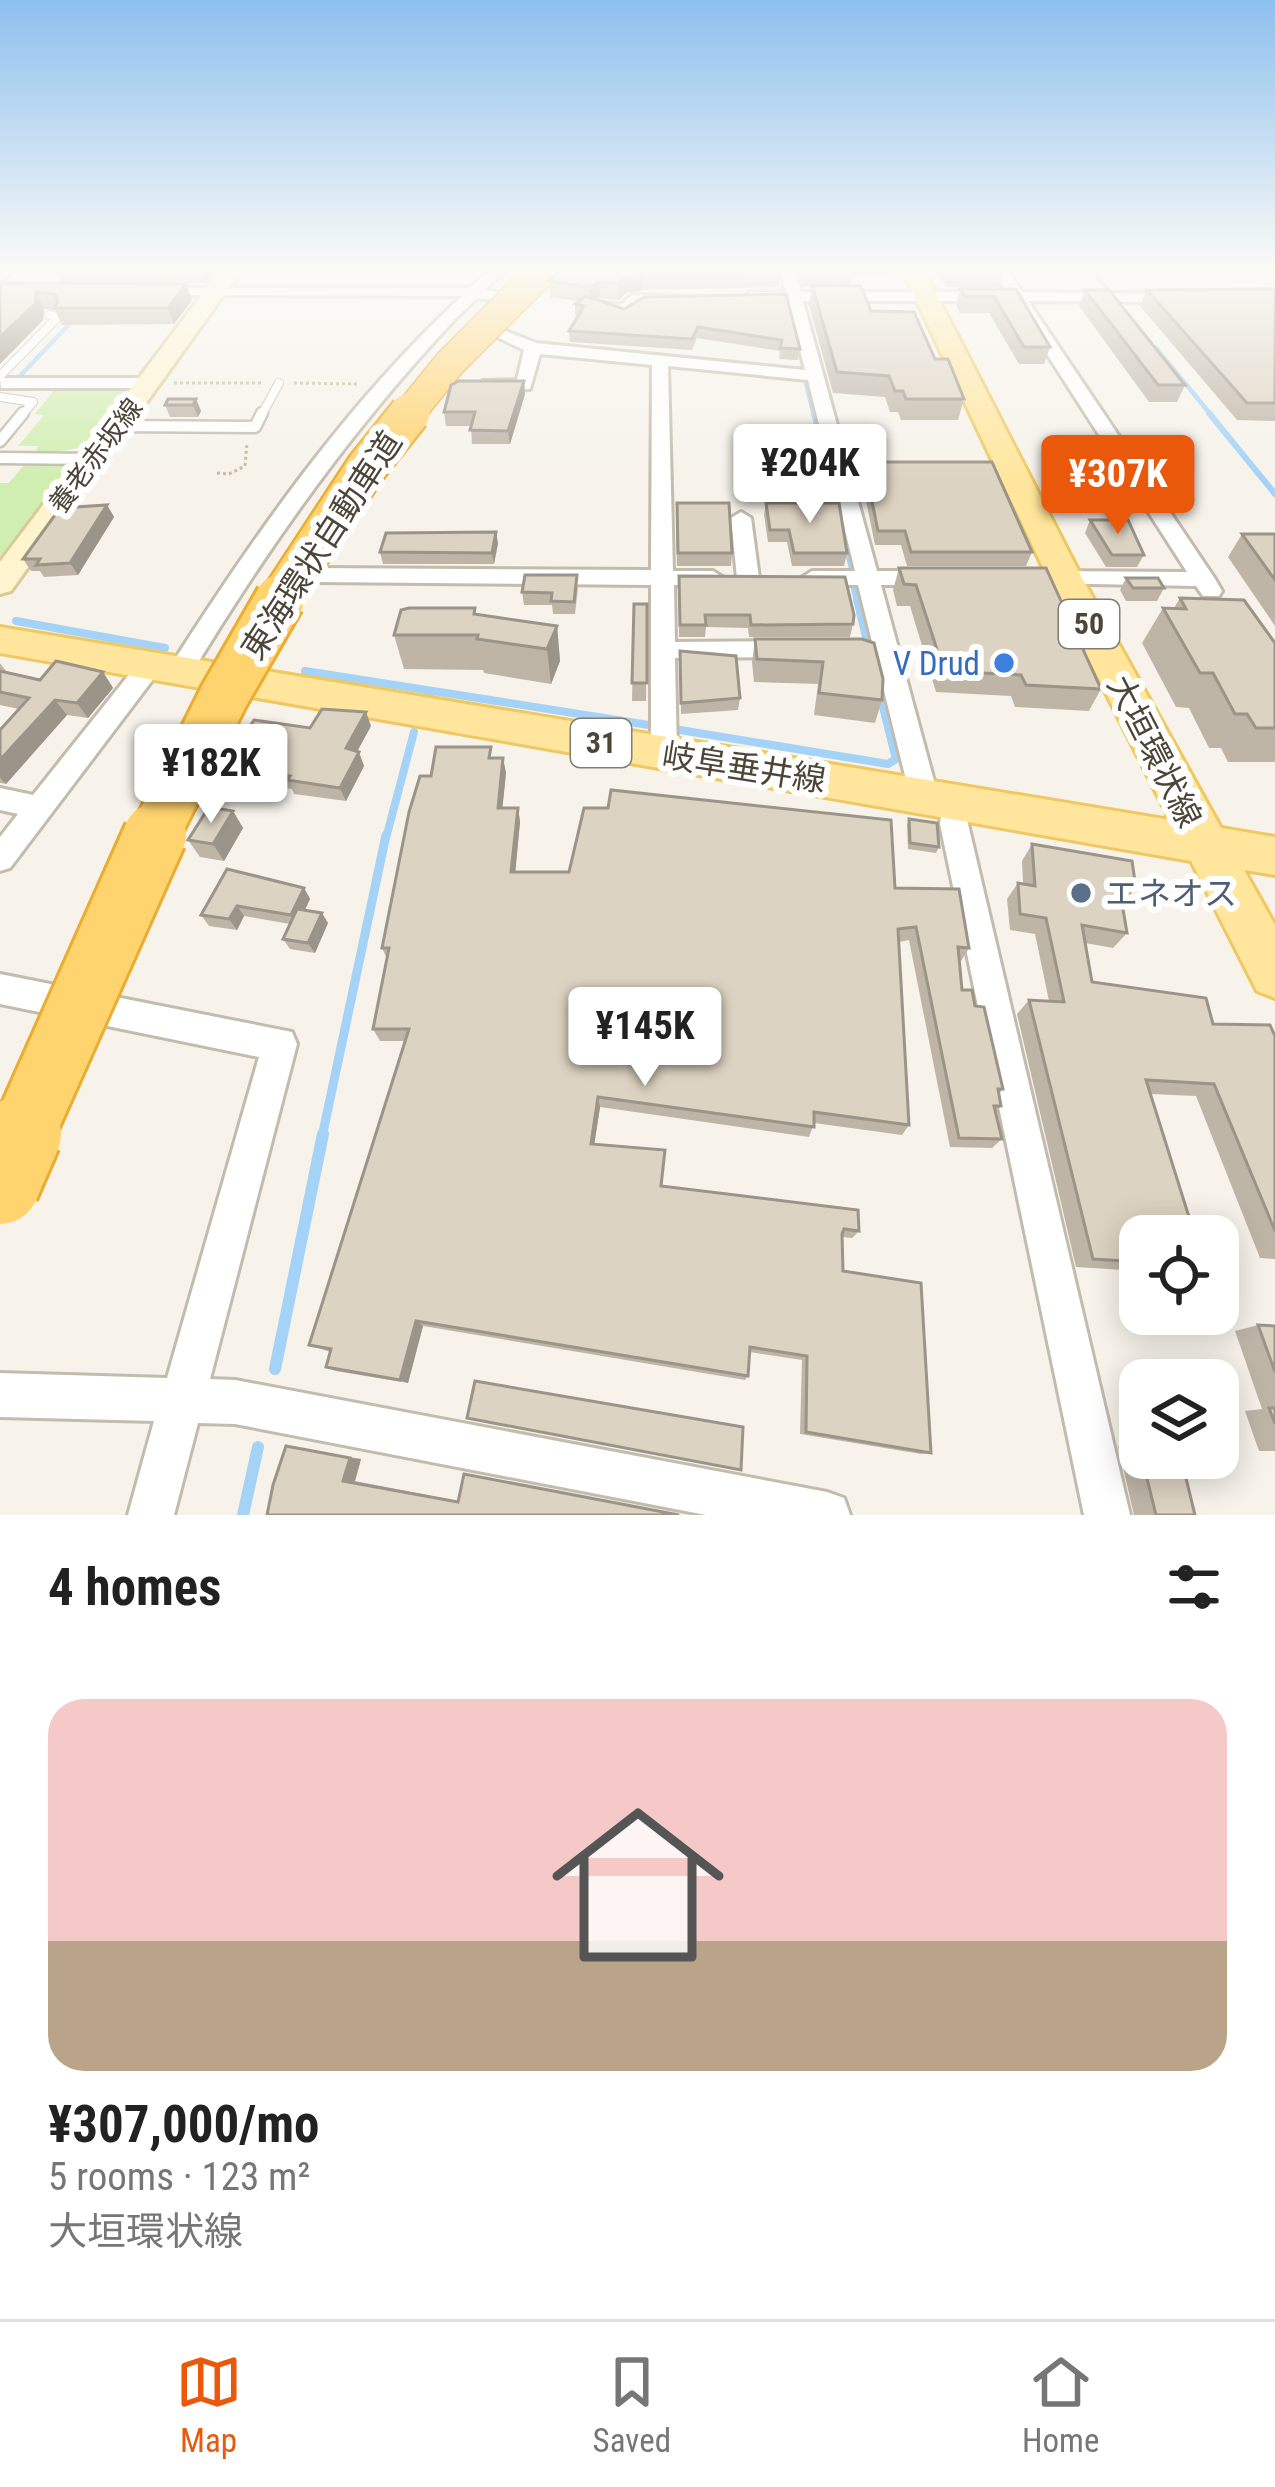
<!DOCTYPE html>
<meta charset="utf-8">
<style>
body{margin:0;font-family:"Roboto Condensed","Noto Sans JP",sans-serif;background:#f6f6f6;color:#222;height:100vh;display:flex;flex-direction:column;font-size:45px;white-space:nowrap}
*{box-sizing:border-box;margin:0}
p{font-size:39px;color:#767676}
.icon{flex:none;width:66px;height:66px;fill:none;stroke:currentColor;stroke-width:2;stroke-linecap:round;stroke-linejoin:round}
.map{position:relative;height:1515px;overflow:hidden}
.panel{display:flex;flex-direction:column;background:#fff;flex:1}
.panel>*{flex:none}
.tools{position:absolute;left:1119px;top:1215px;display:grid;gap:24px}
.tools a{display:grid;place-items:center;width:120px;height:120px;border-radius:24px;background:#fff;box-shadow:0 6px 30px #0003;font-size:60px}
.price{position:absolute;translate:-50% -102px;padding:0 27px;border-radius:12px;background:#fff;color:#222;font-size:39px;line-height:78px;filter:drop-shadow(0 3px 6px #0008)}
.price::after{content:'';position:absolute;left:50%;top:72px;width:36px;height:27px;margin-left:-18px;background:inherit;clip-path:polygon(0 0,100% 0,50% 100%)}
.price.selected{background:#ea580c;color:#fff}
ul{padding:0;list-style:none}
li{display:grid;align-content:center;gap:24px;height:636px;padding:0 48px}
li+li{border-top:3px solid #e0e0e0}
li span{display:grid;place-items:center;height:372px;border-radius:36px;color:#555}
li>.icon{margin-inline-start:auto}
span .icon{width:216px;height:216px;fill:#fffc;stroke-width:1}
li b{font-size:51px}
h2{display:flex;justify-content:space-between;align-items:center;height:144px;padding:0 48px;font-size:51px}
.tabs{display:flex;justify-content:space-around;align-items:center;height:168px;border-top:3px solid #e0e0e0;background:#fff;font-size:33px;color:#767676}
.tabs a{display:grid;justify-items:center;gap:6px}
.tabs .selected{color:#ea580c}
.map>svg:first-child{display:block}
.green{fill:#d1eeb1}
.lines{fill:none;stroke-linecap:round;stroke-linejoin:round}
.stream-far4{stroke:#a4d3f7;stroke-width:4.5}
.stream-far3{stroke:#a4d3f7;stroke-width:6}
.stream-far2{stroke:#a4d3f7;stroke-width:8}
.stream-far1{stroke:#a4d3f7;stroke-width:9}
.stream{stroke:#a4d3f7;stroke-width:12}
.lane-far1-casing{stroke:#c3bcac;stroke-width:10}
.lane-casing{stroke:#c3bcac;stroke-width:15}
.street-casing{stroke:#c3bcac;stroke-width:6}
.secondary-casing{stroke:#daca97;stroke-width:6}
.primary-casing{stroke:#efc861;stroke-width:6}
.path{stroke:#c6b99c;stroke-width:3;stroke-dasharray:3 3;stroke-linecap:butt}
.lane-far1{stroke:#fff;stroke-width:8}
.lane{stroke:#fff;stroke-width:10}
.street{fill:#fff;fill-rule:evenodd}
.secondary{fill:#fff4cd;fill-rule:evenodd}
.primary{fill:#ffe69c;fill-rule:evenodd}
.highway-bridge-far4-casing{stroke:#ebac30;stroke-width:33;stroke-linecap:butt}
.highway-bridge-far3-casing{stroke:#ebac30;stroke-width:44;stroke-linecap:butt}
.highway-bridge-far2-casing{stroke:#ebac30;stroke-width:54;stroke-linecap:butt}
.highway-bridge-far1-casing{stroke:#ebac30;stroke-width:68;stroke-linecap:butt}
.highway-bridge-casing{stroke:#ebac30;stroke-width:84;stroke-linecap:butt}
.highway-bridge-far4{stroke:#ffd36e;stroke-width:30}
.highway-bridge-far3{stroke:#ffd36e;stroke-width:39}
.highway-bridge-far2{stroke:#ffd36e;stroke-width:48}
.highway-bridge-far1{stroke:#ffd36e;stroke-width:62}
.highway-bridge{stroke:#ffd36e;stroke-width:78}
.wall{fill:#beb5a7}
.shaded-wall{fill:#9b9488}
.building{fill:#ddd3c2;stroke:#9b9488;stroke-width:3}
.shop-dot{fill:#3f7fe0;stroke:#fff;stroke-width:4.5}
.service-dot{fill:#5c6f8a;stroke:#fff;stroke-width:4.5}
.labels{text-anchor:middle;stroke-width:12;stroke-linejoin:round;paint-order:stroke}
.far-street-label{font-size:27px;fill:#4c4538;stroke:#fff}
.shield{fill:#fff;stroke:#827d74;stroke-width:3}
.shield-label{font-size:30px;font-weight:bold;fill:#4c4538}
.street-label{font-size:33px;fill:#4c4538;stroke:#fff}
.shop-label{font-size:33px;fill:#366cbe;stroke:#fff;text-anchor:end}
.service-label{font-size:33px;fill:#4e5e75;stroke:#fff;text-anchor:start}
</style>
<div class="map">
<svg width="1275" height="1515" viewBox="0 0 1275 1515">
<rect width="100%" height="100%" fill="#f7f3eb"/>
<!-- green -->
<g class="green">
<path d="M56,388L134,389C97,438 101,452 35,452L38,446H18L44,415L35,414Z"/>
<polygon points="25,464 65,465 71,470 0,563 0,483 9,483"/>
</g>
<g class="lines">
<!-- stream-far4 -->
<g class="stream-far4">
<polyline points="780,268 786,291"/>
<polyline points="1090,268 1112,295"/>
<polyline points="1156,348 1212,416"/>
<polyline points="20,376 75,318"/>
<polyline points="805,379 814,416"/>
</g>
<!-- stream-far3 -->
<g class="stream-far3">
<polyline points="814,413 838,512"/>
<polyline points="1209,413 1275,494"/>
<polyline points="844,538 853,573"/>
<polyline points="853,584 857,602"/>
</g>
<!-- stream-far2 -->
<g class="stream-far2">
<polyline points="857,599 866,637"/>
<polyline points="16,621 165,648"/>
<polyline points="305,671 433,691 430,696"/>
<polyline points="433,691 655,726"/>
<polyline points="674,729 888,764 896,759 879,691"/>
<polyline points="386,838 414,732"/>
</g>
<!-- stream-far1 -->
<polyline class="stream-far1" points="322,1137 386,835"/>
<!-- stream -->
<g class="stream">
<polyline points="275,1369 323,1134"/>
<polyline points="243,1515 258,1447"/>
</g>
<defs>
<g id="lane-far1">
<polyline points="0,376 58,317 49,315"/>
<polyline points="0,397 33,402 21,416"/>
<polyline points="261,416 279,383"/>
</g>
<g id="lane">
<polyline points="118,426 255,427 262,413"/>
<polyline points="0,441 23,413"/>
<polyline points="0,458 94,459"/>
</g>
<g id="street">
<polygon points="17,268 0,281 1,268"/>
<path d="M492,268H507L485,290L528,298V304L477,298L458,316C353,427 267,548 188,679H170L167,673L170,667C255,534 346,404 462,296L154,295L147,291L149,288H470Z"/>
<polygon points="780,268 794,268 801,292 1007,292 992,268 1006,268 1022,292 1186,294 1189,297 1181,302 1028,301 1215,579 1222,591 1219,596 1203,596 1196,586 1038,583 1035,578 1046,571 1187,572 1013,301 803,301 877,571 929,571 940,578 929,585 881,585 938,796 934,804 914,804 910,796 858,585 812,585 801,578 812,571 855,571 808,380 668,366 673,571 713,571 724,578 713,585 674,585 675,642 786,641 798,649 786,657 675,658 677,754 674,761 654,761 651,754 651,585 315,582 304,575 315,568 651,570 652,365 540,354 530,389 489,390 480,385 483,381 517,380 524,350 485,331 493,326 536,343 805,370 788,301 751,300 744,296 751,292 786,292"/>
<polygon points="632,295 678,296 686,301 678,306 636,305 625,315 591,307 599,302 621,305"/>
<polygon points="0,378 150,378 159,383 150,388 1,388"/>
<polygon points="741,512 751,518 759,578 748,585 737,578 731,518"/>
<polygon points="148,659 160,668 157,674 10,868 0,871 0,837 18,814 0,810 0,788 33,795 139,662"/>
<polygon points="954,791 964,794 968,824 1130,1515 1084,1515 940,824 944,794"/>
<polygon points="0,974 292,1032 297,1044 210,1379 235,1380 827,1492 844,1498 850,1515 706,1515 235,1424 198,1423 174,1515 128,1515 154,1421 0,1417 0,1373 167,1378 259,1057 0,1004"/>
</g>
<polygon id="secondary" points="222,268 243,268 11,591 0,594 0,562"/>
<polygon id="primary" points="901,268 923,268 1082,578 1221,828 1275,837 1275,875 1244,870 1275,925 1275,998 1257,991 1191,861 0,653 0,627 1170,820 1048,578"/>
</defs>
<!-- lane-far1 casing -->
<use href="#lane-far1" class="lane-far1-casing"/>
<!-- lane casing -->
<use href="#lane" class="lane-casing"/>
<!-- street casing -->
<use href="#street" class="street-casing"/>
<!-- secondary casing -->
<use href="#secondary" class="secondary-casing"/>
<!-- primary casing -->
<use href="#primary" class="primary-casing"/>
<!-- path -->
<g class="path">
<polyline points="174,383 264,383"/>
<polyline points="294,383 360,384"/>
<polyline points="217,473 229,474 245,466 247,443"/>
</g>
<!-- lane-far1 -->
<use href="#lane-far1" class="lane-far1"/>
<!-- lane -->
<use href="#lane" class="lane"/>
<!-- street -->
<use href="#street" class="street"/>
<!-- secondary -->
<use href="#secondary" class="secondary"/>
<!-- primary -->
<use href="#primary" class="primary"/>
<defs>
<polyline id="highway-bridge-far4" points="407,416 450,363 545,268"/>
<polyline id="highway-bridge-far3" points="278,602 366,468 410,413"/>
<polyline id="highway-bridge-far2" points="153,838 224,696 280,599"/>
<polyline id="highway-bridge-far1" points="21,1137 155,835"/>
<polyline id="highway-bridge" points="0,1185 22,1134"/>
</defs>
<!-- highway-bridge-far4 casing -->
<use href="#highway-bridge-far4" class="highway-bridge-far4-casing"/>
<!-- highway-bridge-far3 casing -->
<use href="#highway-bridge-far3" class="highway-bridge-far3-casing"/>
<!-- highway-bridge-far2 casing -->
<use href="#highway-bridge-far2" class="highway-bridge-far2-casing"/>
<!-- highway-bridge-far1 casing -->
<use href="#highway-bridge-far1" class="highway-bridge-far1-casing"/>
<!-- highway-bridge casing -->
<use href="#highway-bridge" class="highway-bridge-casing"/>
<!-- highway-bridge-far4 -->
<use href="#highway-bridge-far4" class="highway-bridge-far4"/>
<!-- highway-bridge-far3 -->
<use href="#highway-bridge-far3" class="highway-bridge-far3"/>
<!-- highway-bridge-far2 -->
<use href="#highway-bridge-far2" class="highway-bridge-far2"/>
<!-- highway-bridge-far1 -->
<use href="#highway-bridge-far1" class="highway-bridge-far1"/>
<!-- highway-bridge -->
<use href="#highway-bridge" class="highway-bridge"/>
</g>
<!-- wall -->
<g class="wall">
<polygon points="60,268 219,268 205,283 62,283 57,271"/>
<polygon points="562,268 781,271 779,287 643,290 626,293 619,300 600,298 596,299 624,309 786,294 800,349 798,360 779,359 780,351 697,338 692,350 570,342 569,331 578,316 575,315 575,304 579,301 550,297 549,281"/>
<polygon points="798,268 896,268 894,276 852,276 850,285 871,311 935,359 964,399 958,420 901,420 898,412 890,412 885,397 833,393 809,305 812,287 803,287"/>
<polygon points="935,268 1003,268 1004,270 999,287 946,287"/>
<polygon points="0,283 192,300 174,324 62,325 55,310 44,309 43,320 0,364"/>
<polygon points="960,289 1016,289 1050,347 1044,364 1019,364 989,313 960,313 956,305"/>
<polygon points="1275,289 1275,421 1237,420 1140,306 1147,290"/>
<polygon points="1085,290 1185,385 1177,402 1149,402 1079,306"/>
<polygon points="524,381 525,394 510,444 472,444 471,426 446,426 444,412"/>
<polygon points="196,399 201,411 198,417 170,417 165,405"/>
<polygon points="864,462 1032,552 1026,566 907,566 901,545 875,545 861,476"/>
<polygon points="766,503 847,553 844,566 792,566 787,542 768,542 764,515"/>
<polygon points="107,505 114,517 78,575 44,577 40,571 31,571 23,559"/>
<polygon points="676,515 732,553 731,566 677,566"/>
<polygon points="1090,520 1144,555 1137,567 1106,567 1085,533"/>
<polygon points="1242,534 1275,534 1275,626 1228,557"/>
<polygon points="498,543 494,564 383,564 380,552"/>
<polygon points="899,568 1101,689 1089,711 1015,707 1011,696 936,692 910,606 897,606 893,590"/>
<polygon points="1126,578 1164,588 1157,601 1126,601 1120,590"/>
<polygon points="578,588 575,614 553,614 552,605 524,605 522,592"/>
<polygon points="679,589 853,624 850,637 749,637 748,628 706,627 705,637 679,637"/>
<polygon points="1180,598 1275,643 1275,762 1228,762 1221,748 1209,748 1189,708 1176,707 1142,643 1163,608 1174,608"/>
<polygon points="634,604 647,604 646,701 632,701"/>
<polygon points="475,608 476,614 557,626 560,661 551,684 484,673 483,670 404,669 394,635"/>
<polygon points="755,639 862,639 882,700 875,723 814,715 818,684 754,682 752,662"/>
<polygon points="680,662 740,698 738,710 681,714"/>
<polygon points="0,663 6,671 4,672 40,680 103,672 113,688 88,718 67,715 6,784 0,783 0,730 19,709 0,705"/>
<polygon points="371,726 357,751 364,766 346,801 294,794 292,789 261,784 255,773 238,770 230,757 310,728"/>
<polygon points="493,758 503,758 506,773 502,808 518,808 520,822 515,872 895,888 969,948 961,961 959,960 962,990 975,1006 1003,1089 999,1094 1001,1106 996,1112 1002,1139 992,1148 950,1147 909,940 899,942 909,1125 902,1135 814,1123 809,1137 600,1107 594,1144 661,1186 859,1231 852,1238 842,1237 843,1271 931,1453 921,1454 800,1434 802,1360 749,1352 748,1376 745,1380 423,1326 408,1383 335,1371 326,1367 330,1352 309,1345 406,1041 380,1041 373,1029 387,959 382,948 431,776"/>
<polygon points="233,811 243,828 224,861 200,857 188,840"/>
<polygon points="909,819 939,847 936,853 908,849 907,825"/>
<polygon points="1032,844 1136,888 1122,904 1127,933 1113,948 1085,943 1092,982 1213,1024 1275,1036 1275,1259 1260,1258 1196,1096 1151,1094 1140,1236 1140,1271 1076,1267 1017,1014 1029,1000 1049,1001 1035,934 1010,930 1007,899 1018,883 1023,883 1022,861"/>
<polygon points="304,888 310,899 305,910 328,923 315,953 290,949 283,939 290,924 244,916 237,930 209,926 201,915"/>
<polygon points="1258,1325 1275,1326 1275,1451 1259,1451 1245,1411 1262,1409 1235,1331"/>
<polygon points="467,1418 741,1470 737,1470"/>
<polygon points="1140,1445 1140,1458 1181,1458 1195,1515 1134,1515 1118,1446"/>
<polygon points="286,1446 361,1459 355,1481 458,1501 683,1515 267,1515"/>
</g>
<!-- shaded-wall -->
<g class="shaded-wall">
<polygon points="203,268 219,268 205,283 201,271"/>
<polygon points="643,274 643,290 626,293 619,300 619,284 626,277"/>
<polygon points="599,282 600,298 589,303 589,287"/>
<polygon points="186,284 192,300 174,324 168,308"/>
<polygon points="36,292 44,309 43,320 0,364 0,337"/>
<polygon points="524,381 525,394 510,444 508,431"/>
<polygon points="196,399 201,411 198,417 193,405"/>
<polygon points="107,505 114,517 78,575 70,563"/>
<polygon points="496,532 498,543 494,564 492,553"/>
<polygon points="557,626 560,661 551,684 547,649"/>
<polygon points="103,672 113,688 88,718 77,703"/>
<polygon points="55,700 67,715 6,784 0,778 0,760"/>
<polygon points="366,712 371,726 352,761 346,748"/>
<polygon points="359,752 364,766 346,801 340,788"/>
<polygon points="503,758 506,773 501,822 498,808"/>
<polygon points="518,808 520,822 514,886 511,872"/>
<polygon points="233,811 243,828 224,861 213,844"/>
<polygon points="304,888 310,899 297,926 291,915"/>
<polygon points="237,906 244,916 237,930 229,919"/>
<polygon points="322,913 328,923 315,953 308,943"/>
<polygon points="598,1097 600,1107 593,1153 591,1144"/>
<polygon points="416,1321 423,1326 408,1383 400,1380"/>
<polygon points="350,1458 361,1459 355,1481 343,1481"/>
</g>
<!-- building -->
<g class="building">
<polygon points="60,268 203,268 201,271 57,271"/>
<polygon points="562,268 781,268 781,271 643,274 626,277 619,284 599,282 589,287 549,281"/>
<polygon points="805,268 852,268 853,271 806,271"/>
<polygon points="949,268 1003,268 1004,270 950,269"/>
<polygon points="0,283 186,284 168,308 54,308 58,302 55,294 36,292 35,304 0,337"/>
<polygon points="812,285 861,286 871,311 914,312 935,359 948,359 964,399 906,399 903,391 895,391 889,376 837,372"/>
<polygon points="960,289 1016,289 1050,347 1024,347 994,296 965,296"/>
<polygon points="1275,289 1275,403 1247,403 1147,290"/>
<polygon points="1085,290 1109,290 1185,385 1158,385"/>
<polygon points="786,294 800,349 780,348 782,340 698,327 692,339 569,331 584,306 575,304 586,296 624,309 644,297"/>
<polygon points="459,381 524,381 508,431 470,430 475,412 444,412 451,385"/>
<polygon points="168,399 196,399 193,405 165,405"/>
<polygon points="864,462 992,462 1032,552 911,552 905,531 878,531"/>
<polygon points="677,503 729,503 732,553 678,553"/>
<polygon points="766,503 839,503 847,553 794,553 789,530 770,530"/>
<polygon points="107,505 70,563 36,565 40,559 23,559 60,508"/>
<polygon points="1090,520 1128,520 1144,555 1112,555"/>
<polygon points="496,532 492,553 380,552 386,533"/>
<polygon points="1242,534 1275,534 1275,580"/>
<polygon points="899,568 1046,568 1101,689 1026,685 1021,675 944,671 916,585 904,584"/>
<polygon points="525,575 577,575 574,602 551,601 552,593 522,592"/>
<polygon points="679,576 845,577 854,615 853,624 751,625 750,615 705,615 706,625 680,625"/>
<polygon points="1126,578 1158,578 1164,588 1133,588"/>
<polygon points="1180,598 1244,600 1275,643 1275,728 1256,728 1247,714 1235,714 1213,673 1200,673 1163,608 1186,609"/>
<polygon points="634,604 647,604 647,683 632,683"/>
<polygon points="409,608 475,608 474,614 557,626 547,649 477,639 478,635 394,635 401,610"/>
<polygon points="755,639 862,639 874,643 883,679 882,700 819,693 823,662 757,659"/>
<polygon points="680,651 736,656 740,698 681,703"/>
<polygon points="56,661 103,672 77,703 55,700 0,760 0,730 29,698 0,692 0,671 40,680"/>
<polygon points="322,709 366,712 346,748 359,752 340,788 287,780 290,776 253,770 259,761 230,757 254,720 310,728"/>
<polygon points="436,747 491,747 489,758 503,758 498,808 518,808 511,872 569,872 584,808 608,808 611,790 891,820 895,888 959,889 969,948 958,947 962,990 972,990 975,1006 984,1007 1003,1089 998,1089 1001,1106 994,1106 1002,1139 959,1138 916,927 898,929 909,1125 814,1112 814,1127 598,1097 591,1144 665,1150 661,1186 858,1210 859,1231 844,1229 842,1234 843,1271 921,1283 931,1453 806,1432 807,1356 750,1347 748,1376 416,1321 400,1380 326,1367 331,1349 309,1345 409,1029 373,1029 389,948 382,948 409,812 420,776 431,776"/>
<polygon points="209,807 233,811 213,844 188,840"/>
<polygon points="909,819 937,823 939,847 910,843"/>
<polygon points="1032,844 1132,861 1136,888 1119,885 1127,933 1082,925 1092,982 1206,998 1213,1024 1270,1025 1275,1036 1275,1231 1214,1084 1146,1080 1195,1236 1140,1236 1140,1262 1093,1259 1029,1000 1064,1002 1046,918 1020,914 1018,883 1035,886"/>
<polygon points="227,869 304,888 291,915 237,906 229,919 201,915"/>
<polygon points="297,909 322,913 308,943 283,939"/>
<polygon points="1258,1325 1275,1326 1275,1372"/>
<polygon points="475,1381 743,1427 741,1470 467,1418"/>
<polygon points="1269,1408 1275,1408 1275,1424"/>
<polygon points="286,1446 350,1458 343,1481 458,1502 464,1474 679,1515 267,1515 273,1485"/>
<polygon points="1142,1458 1181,1458 1195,1515 1156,1515"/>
</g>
<!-- sky -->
<linearGradient id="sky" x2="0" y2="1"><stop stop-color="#8dc0ee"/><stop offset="0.56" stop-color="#fbfaf6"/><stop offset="1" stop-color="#fbfaf6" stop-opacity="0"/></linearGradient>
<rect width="1275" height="480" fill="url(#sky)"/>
<!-- markers -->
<circle class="shop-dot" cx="1004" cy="663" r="12"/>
<circle class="service-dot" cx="1081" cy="893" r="12"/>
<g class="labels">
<!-- far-street labels -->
<g class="far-street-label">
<text transform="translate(96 456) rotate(-53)" y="9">養老赤坂線</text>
</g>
<!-- shield labels -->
<g class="shield">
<rect x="1059" y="600" width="60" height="48" rx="9"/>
<rect x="571" y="719" width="60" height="48" rx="9"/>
</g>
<g class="shield-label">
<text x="1089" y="634">50</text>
<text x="601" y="753">31</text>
</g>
<!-- street labels -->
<g class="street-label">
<text transform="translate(321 545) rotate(-57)" y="12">東海環状自動車道</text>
<text transform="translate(1155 751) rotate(63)" y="12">大垣環状線</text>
<text transform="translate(744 767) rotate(9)" y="12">岐阜垂井線</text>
</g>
<!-- shop labels -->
<g class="shop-label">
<text x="980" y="675">V Drud</text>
</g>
<!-- service labels -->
<g class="service-label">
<text x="1105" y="905">エネオス</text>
</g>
</g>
</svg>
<div class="tools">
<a><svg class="icon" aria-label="locate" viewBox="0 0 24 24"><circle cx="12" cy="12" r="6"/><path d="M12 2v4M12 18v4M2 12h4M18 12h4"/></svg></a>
<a><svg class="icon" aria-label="layers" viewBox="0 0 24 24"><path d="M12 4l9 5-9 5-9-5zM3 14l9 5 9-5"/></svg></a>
</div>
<b class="price" style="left:810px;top:526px">¥204K</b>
<b class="price selected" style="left:1118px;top:537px">¥307K</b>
<b class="price" style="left:211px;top:826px">¥182K</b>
<b class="price" style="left:645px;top:1089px">¥145K</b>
</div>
<section class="panel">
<h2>4 homes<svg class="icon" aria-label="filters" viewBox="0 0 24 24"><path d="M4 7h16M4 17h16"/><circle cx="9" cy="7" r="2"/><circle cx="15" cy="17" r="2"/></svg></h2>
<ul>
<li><span style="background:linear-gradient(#f6c9c9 65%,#b9a48a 0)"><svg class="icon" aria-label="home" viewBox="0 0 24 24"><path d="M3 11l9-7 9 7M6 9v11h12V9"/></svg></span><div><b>¥307,000/mo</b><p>5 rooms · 123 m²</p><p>大垣環状線</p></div></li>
</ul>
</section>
<nav class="tabs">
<a class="selected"><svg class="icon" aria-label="map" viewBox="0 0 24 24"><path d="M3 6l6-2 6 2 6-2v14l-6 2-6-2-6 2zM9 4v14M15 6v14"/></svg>Map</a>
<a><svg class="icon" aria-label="saved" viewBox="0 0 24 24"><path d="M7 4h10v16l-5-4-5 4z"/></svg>Saved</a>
<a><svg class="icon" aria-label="home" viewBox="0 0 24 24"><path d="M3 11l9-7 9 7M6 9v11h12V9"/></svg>Home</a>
</nav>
